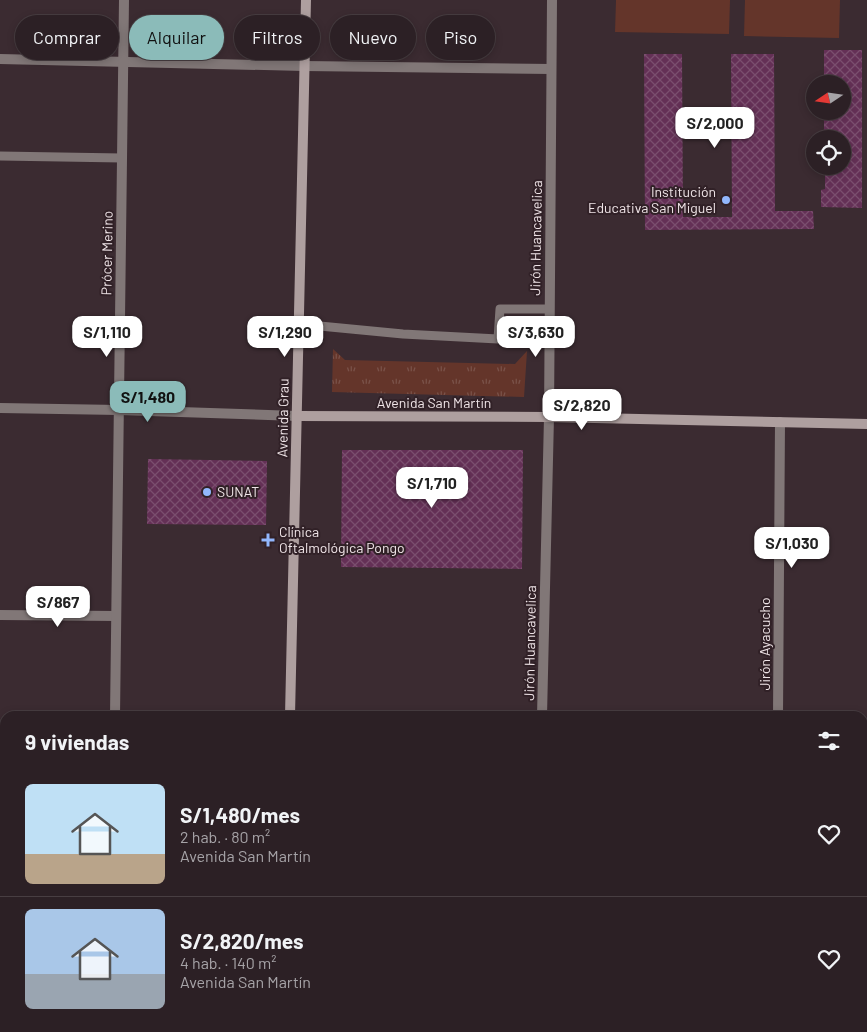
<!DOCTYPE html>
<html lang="es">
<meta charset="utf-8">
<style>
body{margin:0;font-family:Barlow,sans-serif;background:#382d32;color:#f1f3f6;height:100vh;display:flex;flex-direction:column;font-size:19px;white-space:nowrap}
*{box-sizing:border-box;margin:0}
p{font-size:16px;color:#a6a3a7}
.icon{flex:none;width:28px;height:28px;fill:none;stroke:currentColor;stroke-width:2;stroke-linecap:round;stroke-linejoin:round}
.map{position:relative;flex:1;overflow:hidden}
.panel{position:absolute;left:0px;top:711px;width:868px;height:321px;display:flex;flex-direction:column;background:#2c2025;border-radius:15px 15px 0 0;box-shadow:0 2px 8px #0003,0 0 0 1px #483e42}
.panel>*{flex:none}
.top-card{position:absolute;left:15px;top:15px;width:500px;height:45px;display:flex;gap:10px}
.needle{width:32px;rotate:257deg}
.controls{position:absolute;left:806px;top:75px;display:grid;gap:10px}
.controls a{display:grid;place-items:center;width:45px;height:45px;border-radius:50%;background:#2c2025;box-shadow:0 2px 8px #0003,0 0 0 1px #483e42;font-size:25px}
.price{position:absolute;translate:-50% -42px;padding:0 11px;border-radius:10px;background:#fff;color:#222;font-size:16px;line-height:32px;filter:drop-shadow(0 1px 2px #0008)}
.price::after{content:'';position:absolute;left:50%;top:30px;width:15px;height:11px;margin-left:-8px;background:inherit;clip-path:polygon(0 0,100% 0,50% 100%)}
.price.current{background:#8bbbb9;color:#111}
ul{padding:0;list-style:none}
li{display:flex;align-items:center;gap:15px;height:125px;padding:0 25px}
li+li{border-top:1px solid #483e42}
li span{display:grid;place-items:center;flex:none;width:140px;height:100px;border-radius:8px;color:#555}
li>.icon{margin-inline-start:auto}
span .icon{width:60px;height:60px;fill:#fffc;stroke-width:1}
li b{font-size:21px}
h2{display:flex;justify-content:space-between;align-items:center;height:60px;padding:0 25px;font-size:21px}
.pill{padding:0 18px;border-radius:22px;background:#2c2025;box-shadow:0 2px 8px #0003,0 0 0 1px #483e42;font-size:18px;line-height:45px}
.pill.current{background:#8bbbb9;color:#111}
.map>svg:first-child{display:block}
.grass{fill:url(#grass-tufts)}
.pitch{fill:#64352a}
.building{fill:url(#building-cross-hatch)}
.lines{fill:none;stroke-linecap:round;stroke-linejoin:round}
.service{stroke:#817777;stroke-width:9}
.minor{stroke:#817777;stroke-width:10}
.secondary{stroke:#ae9f9f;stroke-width:10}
.poi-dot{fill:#92b7fd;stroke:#312127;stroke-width:2}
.labels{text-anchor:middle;stroke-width:4;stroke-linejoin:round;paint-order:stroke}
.poi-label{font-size:14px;fill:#efe4e7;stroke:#312127;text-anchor:start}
.street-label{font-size:14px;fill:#efe4e7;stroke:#312127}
</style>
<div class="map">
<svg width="867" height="1032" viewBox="0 0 867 1032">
<defs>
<pattern id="grass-tufts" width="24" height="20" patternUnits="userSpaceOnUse" patternTransform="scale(1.25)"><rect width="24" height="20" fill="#64352a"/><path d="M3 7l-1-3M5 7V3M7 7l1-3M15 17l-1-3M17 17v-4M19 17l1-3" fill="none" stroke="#7a5249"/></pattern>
<pattern id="building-cross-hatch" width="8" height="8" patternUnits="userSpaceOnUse" patternTransform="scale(1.25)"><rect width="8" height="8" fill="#643056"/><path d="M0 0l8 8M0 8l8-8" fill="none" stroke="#7a4e6e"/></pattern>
</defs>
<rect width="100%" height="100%" fill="#3b2b31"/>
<!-- grass -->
<polygon class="grass" points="333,349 345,360 515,364 527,351 524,397 332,392"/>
<!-- pitch -->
<g class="pitch">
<polygon points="616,0 730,0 729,34 615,32"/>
<polygon points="745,0 840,0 839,38 744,36"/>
</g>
<!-- building -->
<g class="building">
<polygon points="824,50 862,50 862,208 821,207 821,190 825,189 825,166 842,166 842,139 824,139 824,111 842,111 842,84 824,84"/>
<polygon points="644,54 682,54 683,217 732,217 731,54 774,54 775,211 813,211 814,229 645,230"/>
<polygon points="342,450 523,450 522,569 341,567"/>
<polygon points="148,459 267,461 266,525 147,524"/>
<polygon points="0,832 5,833 5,885 0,885"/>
<rect x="0" y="898" width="5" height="38"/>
<rect x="0" y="973" width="5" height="15"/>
<rect x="0" y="998" width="5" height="26"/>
<polygon points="15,1028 32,1028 27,1032 20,1032"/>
<polygon points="83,1028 243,1028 243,1032 78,1032"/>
</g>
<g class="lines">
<!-- service -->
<g class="service">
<polyline points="0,156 122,158"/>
<polyline points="299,324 403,334 498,339 500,309 549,309"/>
</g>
<!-- minor -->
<g class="minor">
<polyline points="0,59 304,66 551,69"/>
<polyline points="0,408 119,410 297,416"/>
<polyline points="0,615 116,616"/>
<polyline points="115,716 124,0"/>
<polyline points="542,716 549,417 552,0"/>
<polyline points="778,716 780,422"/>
<polyline points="0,821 5,821"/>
<polyline points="862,837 867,837"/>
<polyline points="778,1028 778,1032"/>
<polyline points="536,1032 536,1028"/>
</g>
<!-- secondary -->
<g class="secondary">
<polyline points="297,416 549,417 867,424"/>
<polyline points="290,716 306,0"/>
<polyline points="284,1032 284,1028"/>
</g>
</g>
<!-- markers -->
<g class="poi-dot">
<circle cx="726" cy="200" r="5"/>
<circle cx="207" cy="492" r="5"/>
<path d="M265.5 532.5h5v5h5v5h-5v5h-5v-5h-5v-5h5z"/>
</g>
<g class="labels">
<!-- poi labels -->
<g class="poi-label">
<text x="716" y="197" text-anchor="end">Institución<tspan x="716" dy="16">Educativa San Miguel</tspan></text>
<text x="217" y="497">SUNAT</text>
<text x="279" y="537">Clínica<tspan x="279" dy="16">Oftalmológica Pongo</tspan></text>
</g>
<!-- street labels -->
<g class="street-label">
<text transform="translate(536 238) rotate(-89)" y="5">Jirón Huancavelica</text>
<text transform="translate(107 253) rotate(-89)" y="5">Prócer Merino</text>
<text x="434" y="408">Avenida San Martín</text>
<text transform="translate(283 418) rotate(-89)" y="5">Avenida Grau</text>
<text transform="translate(530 643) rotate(-89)" y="5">Jirón Huancavelica</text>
<text transform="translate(765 644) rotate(-90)" y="5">Jirón Ayacucho</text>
</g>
</g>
</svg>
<div class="controls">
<a><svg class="needle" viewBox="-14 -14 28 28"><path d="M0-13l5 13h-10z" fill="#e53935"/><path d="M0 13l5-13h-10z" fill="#a6a3a7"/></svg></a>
<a><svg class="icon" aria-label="locate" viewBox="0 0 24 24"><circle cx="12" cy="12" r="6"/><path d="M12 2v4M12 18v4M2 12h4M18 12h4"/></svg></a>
</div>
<b class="price" style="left:715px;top:149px">S/2,000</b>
<b class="price" style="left:107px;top:358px">S/1,110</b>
<b class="price" style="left:285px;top:358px">S/1,290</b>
<b class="price" style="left:536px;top:358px">S/3,630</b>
<b class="price current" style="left:148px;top:423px">S/1,480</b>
<b class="price" style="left:582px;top:431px">S/2,820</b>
<b class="price" style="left:432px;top:509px">S/1,710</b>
<b class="price" style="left:792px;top:569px">S/1,030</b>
<b class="price" style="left:58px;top:628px">S/867</b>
<div class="top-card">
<a class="pill">Comprar</a>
<a class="pill current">Alquilar</a>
<a class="pill">Filtros</a>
<a class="pill">Nuevo</a>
<a class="pill">Piso</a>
</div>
<section class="panel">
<h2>9 viviendas<svg class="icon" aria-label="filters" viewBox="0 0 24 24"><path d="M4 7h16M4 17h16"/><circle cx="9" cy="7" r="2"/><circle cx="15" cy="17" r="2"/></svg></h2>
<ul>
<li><span style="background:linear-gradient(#bfe0f5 70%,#b9a48a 0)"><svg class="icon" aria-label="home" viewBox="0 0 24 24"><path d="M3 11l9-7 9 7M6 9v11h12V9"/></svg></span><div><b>S/1,480/mes</b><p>2 hab. · 80 m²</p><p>Avenida San Martín</p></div><svg class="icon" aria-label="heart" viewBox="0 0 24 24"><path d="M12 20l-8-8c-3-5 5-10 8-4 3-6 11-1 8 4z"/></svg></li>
<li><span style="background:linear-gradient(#a9c7e8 65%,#9aa5b1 0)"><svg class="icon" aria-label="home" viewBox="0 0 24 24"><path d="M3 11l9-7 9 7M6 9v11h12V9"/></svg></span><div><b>S/2,820/mes</b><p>4 hab. · 140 m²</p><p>Avenida San Martín</p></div><svg class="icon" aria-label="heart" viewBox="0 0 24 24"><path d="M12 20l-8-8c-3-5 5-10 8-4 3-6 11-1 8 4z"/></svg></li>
</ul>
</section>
</div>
